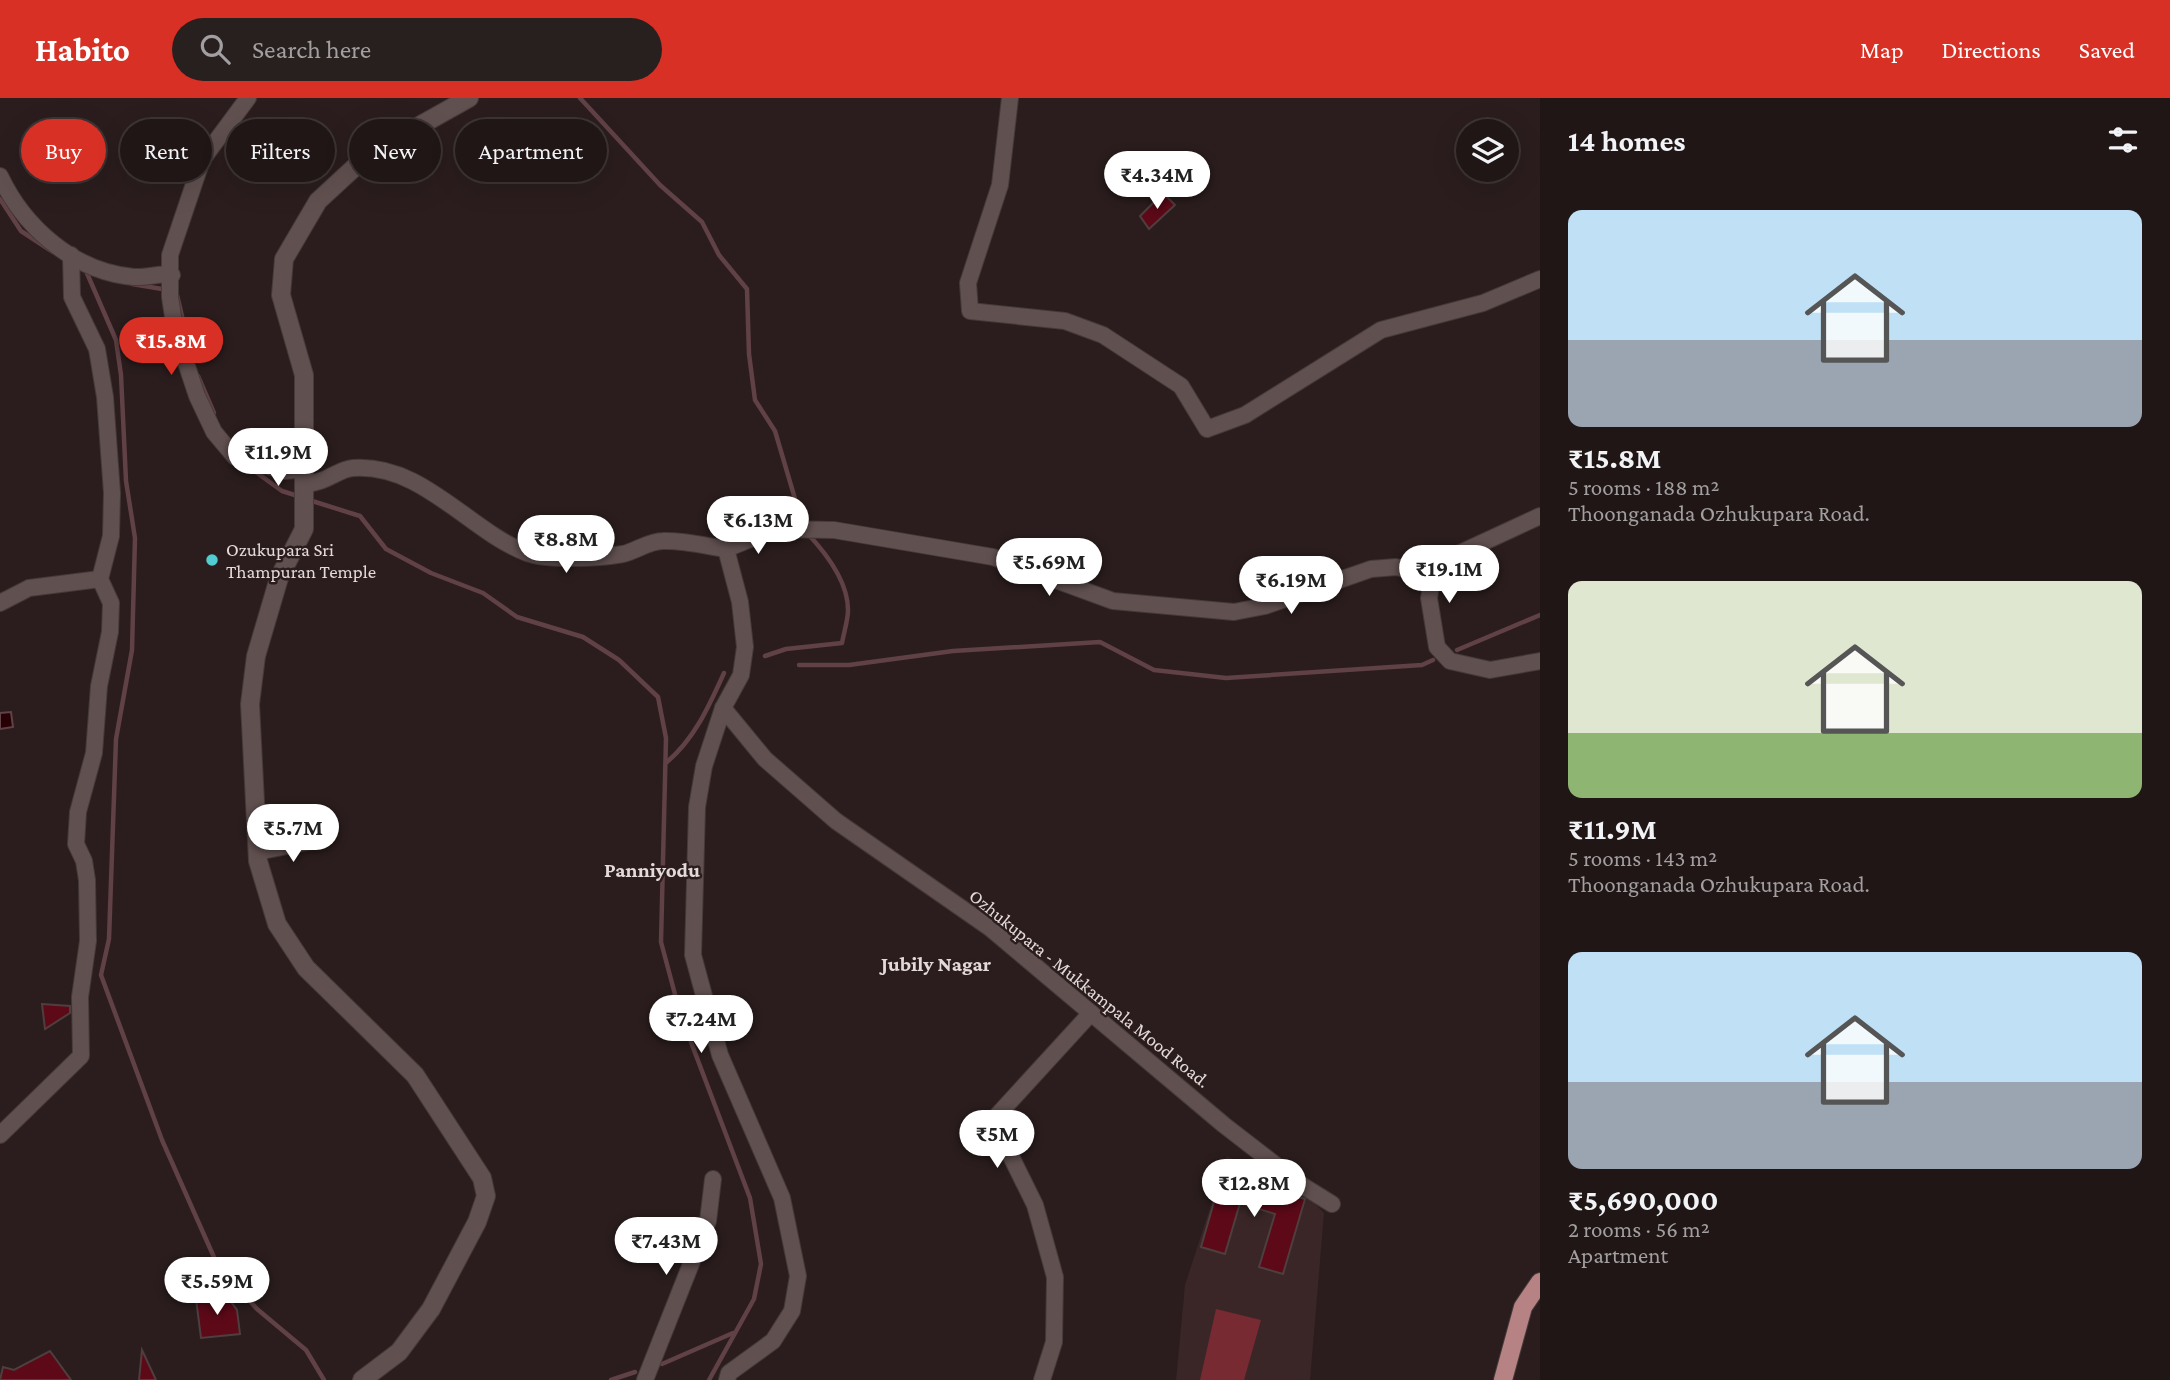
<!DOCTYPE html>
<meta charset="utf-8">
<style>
body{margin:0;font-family:"Crimson Pro",serif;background:#281f1f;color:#f1f3f6;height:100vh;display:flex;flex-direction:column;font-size:26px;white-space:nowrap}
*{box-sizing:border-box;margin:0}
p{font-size:23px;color:#a29fa1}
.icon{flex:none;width:38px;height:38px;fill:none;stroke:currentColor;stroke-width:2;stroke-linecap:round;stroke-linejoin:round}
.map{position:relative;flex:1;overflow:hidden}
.details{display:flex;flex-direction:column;background:#201616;width:630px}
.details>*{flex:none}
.hud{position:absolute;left:21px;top:21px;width:665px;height:63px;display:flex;gap:14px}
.tools{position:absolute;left:1456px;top:21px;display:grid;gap:14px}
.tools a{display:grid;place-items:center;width:63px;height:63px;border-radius:50%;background:#201616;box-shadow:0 7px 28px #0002,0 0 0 2px #3d3535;font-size:35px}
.price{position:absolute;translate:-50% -60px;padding:0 16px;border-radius:24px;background:#fff;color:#222;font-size:23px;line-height:46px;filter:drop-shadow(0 2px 4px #0008)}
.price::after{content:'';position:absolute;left:50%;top:42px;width:21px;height:16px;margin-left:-10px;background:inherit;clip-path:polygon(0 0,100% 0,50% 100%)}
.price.current{background:#d93025;color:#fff}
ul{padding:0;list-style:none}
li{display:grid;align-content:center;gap:14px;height:371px;padding:0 28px}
li span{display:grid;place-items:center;height:217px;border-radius:14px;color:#555}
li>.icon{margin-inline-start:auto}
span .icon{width:126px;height:126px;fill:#fffc;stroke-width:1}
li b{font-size:30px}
h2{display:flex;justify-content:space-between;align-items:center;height:84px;padding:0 28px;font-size:30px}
.tag{padding:0 24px;border-radius:32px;background:#201616;box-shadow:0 7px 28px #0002,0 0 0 2px #3d3535;font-size:24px;line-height:63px}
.tag.current{background:#d93025;color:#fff}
header{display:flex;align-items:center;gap:42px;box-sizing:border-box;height:98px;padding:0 35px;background:#d93025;color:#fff}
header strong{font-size:33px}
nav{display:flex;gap:38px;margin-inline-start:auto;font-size:24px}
.search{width:490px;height:63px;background:#281f1f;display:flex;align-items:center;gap:18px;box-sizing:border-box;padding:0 24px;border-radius:38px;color:#a29fa1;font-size:26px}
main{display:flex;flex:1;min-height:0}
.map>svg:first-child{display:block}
.built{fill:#3a2627}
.green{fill:#772a31}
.water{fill:#270005;stroke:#604145;stroke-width:2}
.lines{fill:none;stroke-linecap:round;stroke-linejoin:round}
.stream{stroke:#604145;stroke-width:4.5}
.building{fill:#5d0918;stroke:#4e3f3f;stroke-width:2}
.minor-casing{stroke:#453a39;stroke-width:18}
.secondary-casing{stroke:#453a39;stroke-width:20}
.primary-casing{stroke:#453a39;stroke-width:20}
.minor{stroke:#615050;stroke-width:16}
.secondary{stroke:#615050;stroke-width:18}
.primary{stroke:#b78283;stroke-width:18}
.poi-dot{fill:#51ccd1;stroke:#2b1d1d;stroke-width:2.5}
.labels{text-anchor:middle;stroke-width:5;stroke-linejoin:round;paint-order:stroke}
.poi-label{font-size:19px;fill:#e4dad9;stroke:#2b1d1d;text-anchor:start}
.street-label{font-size:19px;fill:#e4dad9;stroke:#2b1d1d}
.neighbourhood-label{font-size:21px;font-weight:bold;fill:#e4dad9;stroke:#2b1d1d}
</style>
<header>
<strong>Habito</strong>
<div class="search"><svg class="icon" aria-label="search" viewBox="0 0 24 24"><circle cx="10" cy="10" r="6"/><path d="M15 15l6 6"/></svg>Search here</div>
<nav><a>Map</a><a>Directions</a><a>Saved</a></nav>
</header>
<main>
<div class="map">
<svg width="1540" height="1282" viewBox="0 0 1540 1282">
<rect width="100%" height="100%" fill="#2b1d1d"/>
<!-- built -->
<polygon class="built" points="1227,1058 1310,1101 1324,1115 1310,1282 1176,1282 1185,1187"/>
<!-- green -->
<polygon class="green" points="1216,1211 1261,1222 1244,1282 1200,1282"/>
<!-- water -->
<polygon class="water" points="11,614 13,629 0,631 0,615"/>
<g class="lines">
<!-- stream -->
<g class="stream">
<polyline points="580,0 660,87 702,124 719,157 747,191 749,256 755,302 775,333 803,428"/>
<polyline points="0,101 21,133 53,154"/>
<polyline points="86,173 116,242 121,277 126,383 135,440 132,552 116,641 109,841 101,877 162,1042 217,1166 257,1211 306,1252 324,1282"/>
<polyline points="132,186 168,192"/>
<polyline points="177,197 191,256"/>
<polyline points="198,278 214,315"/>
<polyline points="249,369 282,393 301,399"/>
<polyline points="309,402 360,418 386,451 431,475 483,495 517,519 583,539 619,562 658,599 666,640 661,844 680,915 750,1100 761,1166 754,1201 709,1282"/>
<polyline points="1457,552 1540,517"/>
<path d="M765,558L786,551L842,545C844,534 848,522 848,512C848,484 825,454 807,435"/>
<polyline points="799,567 849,567 953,553 1100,544 1154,572 1226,580 1422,567 1433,562"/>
<path d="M667,664C695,640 709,608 724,575"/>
<polyline points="662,1266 733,1235"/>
<polyline points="611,1282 635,1274"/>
</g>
</g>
<!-- building -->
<g class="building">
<polygon points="1163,95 1175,107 1149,131 1140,118"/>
<polygon points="42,906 70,908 70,915 45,931"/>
<polygon points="1222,1076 1305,1101 1283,1176 1259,1169 1275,1116 1240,1105 1225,1156 1201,1149"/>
<polygon points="226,1197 237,1212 240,1236 201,1240 196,1201"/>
<polygon points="142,1252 156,1282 139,1282"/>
<polygon points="50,1253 71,1282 0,1282 3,1269 14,1272"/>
</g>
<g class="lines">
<defs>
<g id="minor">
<polyline points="248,0 202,62 170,157 170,199 175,232 197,298 214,334 235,359 285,373 304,371"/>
<polyline points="1010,0 1000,87 968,185 970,213 1065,223 1103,237 1181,288 1207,331 1245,317 1381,232 1483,205 1540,181"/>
<path d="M0,78C24,129 74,174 134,179C146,180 159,175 172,177"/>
<path d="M304,386C327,385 338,371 353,370C422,365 469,433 527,455C549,463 599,460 623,456C636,453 649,443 663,443C683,442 706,448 726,451L740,504L745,549L741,577L723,610L704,668L697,709L693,857L720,957L782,1100L798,1178L792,1213L773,1243L729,1275L727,1282"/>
<polyline points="1540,418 1458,456 1433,477 1429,500 1437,549 1450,563 1490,572 1540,563"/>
<polyline points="726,451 775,431 834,432 993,459 1113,503 1234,514 1265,508 1371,471 1396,469 1433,477"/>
<polyline points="0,505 29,490 100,481"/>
<polyline points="723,610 765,661 836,723 990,830 1224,1027 1303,1088 1332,1106"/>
<polyline points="257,754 322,741"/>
<polyline points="0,1037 81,958 80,899 88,843 87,782 84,763 76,746 78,714 94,655 99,588 110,534 111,505 100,481 111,438 112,395 105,299 97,251 72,199 71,157"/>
<polyline points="645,1282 708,1123 713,1081"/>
<polyline points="1042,1282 1054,1244 1055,1179 1035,1107 993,1022 1091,915"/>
</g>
<polyline id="secondary" points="362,1282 399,1254 431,1211 477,1124 486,1098 482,1080 415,977 306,870 277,826 258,763 250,606 256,558 279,480 304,431 304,277 281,197 284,161 318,103 369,56 469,0"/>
<polyline id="primary" points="1503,1282 1523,1209 1540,1184"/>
</defs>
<!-- minor casing -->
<use href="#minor" class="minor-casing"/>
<!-- secondary casing -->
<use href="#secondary" class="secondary-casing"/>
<!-- primary casing -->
<use href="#primary" class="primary-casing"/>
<!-- minor -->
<use href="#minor" class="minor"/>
<!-- secondary -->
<use href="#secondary" class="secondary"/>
<!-- primary -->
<use href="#primary" class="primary"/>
</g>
<!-- markers -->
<circle class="poi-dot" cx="212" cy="462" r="7"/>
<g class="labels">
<!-- poi labels -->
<g class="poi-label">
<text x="226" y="458">Ozukupara Sri<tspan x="226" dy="22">Thampuran Temple</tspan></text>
</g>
<!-- street labels -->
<g class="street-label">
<text transform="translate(1090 890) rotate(39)" y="7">Ozhukupara - Mukkampala Mood Road.</text>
</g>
<!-- neighbourhood labels -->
<g class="neighbourhood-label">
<text x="652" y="779">Panniyodu</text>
<text x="936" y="873">Jubily Nagar</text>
</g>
</g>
</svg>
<div class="tools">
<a><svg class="icon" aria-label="layers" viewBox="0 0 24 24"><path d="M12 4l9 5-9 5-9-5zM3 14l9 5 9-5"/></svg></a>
</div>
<b class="price" style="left:1157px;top:113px">₹4.34M</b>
<b class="price current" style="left:171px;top:279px">₹15.8M</b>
<b class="price" style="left:278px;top:390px">₹11.9M</b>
<b class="price" style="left:758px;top:458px">₹6.13M</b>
<b class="price" style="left:566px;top:477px">₹8.8M</b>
<b class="price" style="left:1049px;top:500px">₹5.69M</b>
<b class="price" style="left:1449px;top:507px">₹19.1M</b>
<b class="price" style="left:1291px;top:518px">₹6.19M</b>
<b class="price" style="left:293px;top:766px">₹5.7M</b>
<b class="price" style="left:701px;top:957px">₹7.24M</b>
<b class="price" style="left:997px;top:1072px">₹5M</b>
<b class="price" style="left:1254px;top:1121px">₹12.8M</b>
<b class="price" style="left:666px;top:1179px">₹7.43M</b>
<b class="price" style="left:217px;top:1219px">₹5.59M</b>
<div class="hud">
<a class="tag current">Buy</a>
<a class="tag">Rent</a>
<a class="tag">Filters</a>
<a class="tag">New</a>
<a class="tag">Apartment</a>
</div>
</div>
<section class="details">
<h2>14 homes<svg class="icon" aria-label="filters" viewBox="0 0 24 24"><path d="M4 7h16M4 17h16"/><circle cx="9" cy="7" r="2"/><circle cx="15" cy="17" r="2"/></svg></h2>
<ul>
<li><span style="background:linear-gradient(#bfe0f5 60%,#9aa5b1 0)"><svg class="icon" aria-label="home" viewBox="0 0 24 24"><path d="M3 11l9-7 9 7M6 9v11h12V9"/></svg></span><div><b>₹15.8M</b><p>5 rooms · 188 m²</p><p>Thoonganada Ozhukupara Road.</p></div></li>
<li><span style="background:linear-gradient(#dfe7d0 70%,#8fb573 0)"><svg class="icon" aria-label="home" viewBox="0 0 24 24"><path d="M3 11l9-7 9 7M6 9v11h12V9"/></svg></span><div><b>₹11.9M</b><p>5 rooms · 143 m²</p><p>Thoonganada Ozhukupara Road.</p></div></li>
<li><span style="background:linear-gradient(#bfe0f5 60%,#9aa5b1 0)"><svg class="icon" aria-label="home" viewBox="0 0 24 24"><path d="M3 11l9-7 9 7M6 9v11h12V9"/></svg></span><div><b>₹5,690,000</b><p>2 rooms · 56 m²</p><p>Apartment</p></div></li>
</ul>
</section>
</main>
